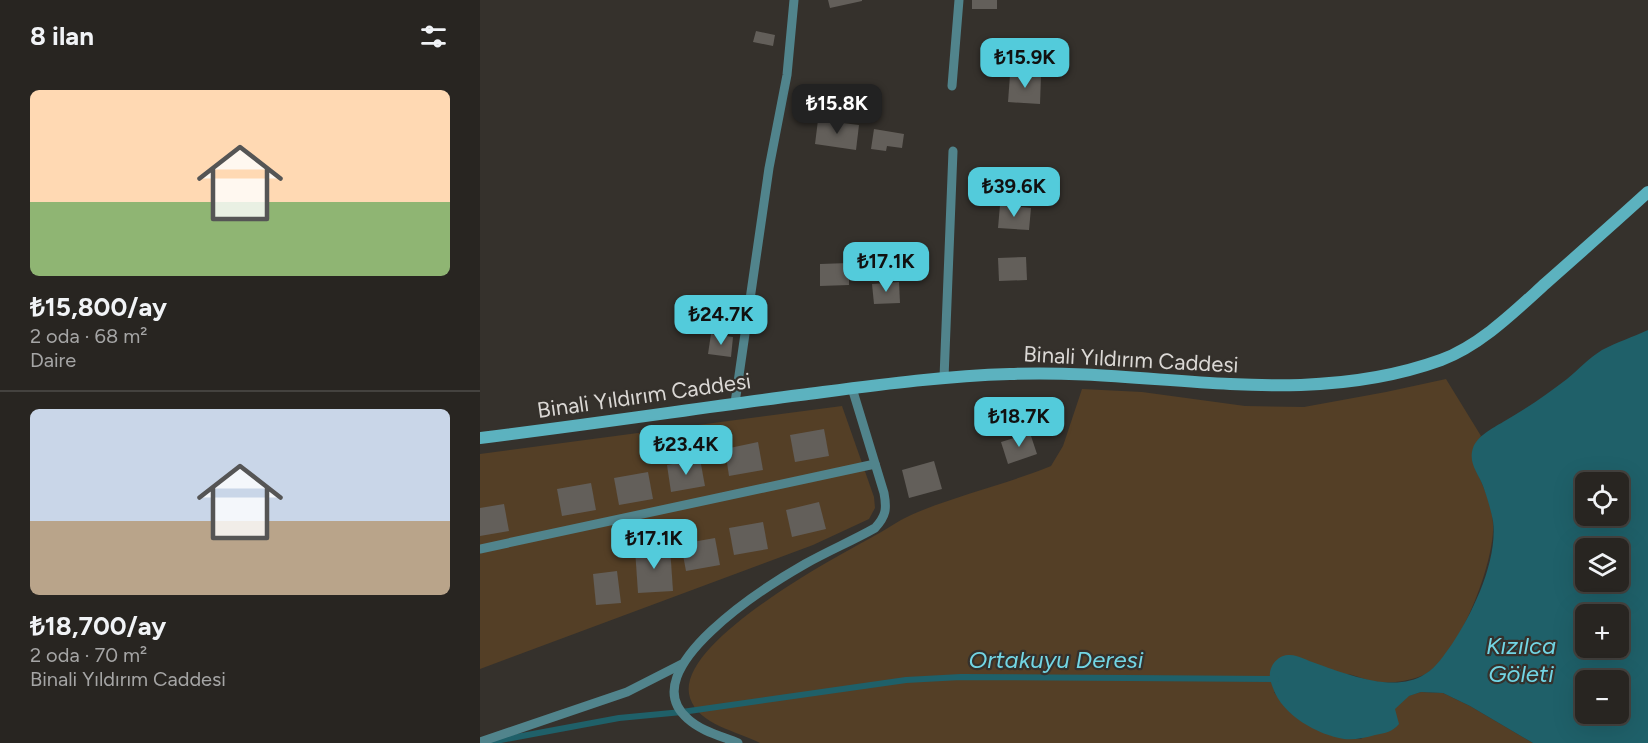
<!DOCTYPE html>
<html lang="tr">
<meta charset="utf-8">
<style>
body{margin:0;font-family:Figtree,sans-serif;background:#34312e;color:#f1f3f6;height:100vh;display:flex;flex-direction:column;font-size:22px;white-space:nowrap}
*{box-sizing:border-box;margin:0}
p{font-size:20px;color:#a5a5a5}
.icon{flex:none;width:33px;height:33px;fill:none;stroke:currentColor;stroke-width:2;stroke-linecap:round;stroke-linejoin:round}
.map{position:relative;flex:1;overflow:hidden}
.drawer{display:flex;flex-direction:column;background:#282521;width:480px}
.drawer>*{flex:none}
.buttons{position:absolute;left:1095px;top:472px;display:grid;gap:12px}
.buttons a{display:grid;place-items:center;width:54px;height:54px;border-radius:9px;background:#282521;box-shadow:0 6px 24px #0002,0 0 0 2px #44423f;font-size:30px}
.price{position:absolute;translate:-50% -51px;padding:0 14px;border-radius:12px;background:#53cbdb;color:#111;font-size:20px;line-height:39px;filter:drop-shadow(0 2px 3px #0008)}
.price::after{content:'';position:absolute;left:50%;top:36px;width:18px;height:14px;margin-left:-9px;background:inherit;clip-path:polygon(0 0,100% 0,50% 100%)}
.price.selected{background:#222;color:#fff}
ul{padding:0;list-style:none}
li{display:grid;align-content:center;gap:12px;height:318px;padding:0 30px}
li+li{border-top:2px solid #44423f}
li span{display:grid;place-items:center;height:186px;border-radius:9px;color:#555}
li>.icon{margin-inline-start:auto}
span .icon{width:108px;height:108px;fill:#fffc;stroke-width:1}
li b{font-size:26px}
h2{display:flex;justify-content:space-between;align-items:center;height:72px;padding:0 30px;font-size:26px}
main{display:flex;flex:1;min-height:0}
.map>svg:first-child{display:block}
.green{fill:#543f26}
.water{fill:#1f6069;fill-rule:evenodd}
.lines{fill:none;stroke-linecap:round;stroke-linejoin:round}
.stream{stroke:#1f6069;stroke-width:6}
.building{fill:#635f5a}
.lane{stroke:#51848c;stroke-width:9}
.secondary{stroke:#5cb2bf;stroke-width:12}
.labels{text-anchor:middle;stroke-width:4.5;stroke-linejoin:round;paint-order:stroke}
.street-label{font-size:22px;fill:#dbd8d5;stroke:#35312c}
.water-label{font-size:24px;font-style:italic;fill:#72d5e4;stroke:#35312c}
</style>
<main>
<section class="drawer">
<h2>8 ilan<svg class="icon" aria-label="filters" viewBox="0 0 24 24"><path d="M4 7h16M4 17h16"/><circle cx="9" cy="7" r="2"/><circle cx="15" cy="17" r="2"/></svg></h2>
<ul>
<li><span style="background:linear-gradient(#ffd9b3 60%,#8fb573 0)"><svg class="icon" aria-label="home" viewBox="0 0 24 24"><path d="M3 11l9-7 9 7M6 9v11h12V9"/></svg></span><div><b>₺15,800/ay</b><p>2 oda · 68 m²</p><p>Daire</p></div></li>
<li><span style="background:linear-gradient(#c9d6e8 60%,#b9a48a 0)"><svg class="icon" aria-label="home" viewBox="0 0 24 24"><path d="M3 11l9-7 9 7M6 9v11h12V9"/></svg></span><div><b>₺18,700/ay</b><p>2 oda · 70 m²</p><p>Binali Yıldırım Caddesi</p></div></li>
</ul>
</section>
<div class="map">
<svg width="1168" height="743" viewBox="0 0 1168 743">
<rect width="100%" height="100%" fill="#35312c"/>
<!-- green -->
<g class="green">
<path d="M966,379L1001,436C986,459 994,463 1003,486C1008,497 1013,513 1013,525C1015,562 977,663 941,676C926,682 907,684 891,681C883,679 873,674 865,674C858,675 850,678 843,680C827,684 810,688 794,692C815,722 844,739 881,739L928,696L941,692L963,693L990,706L1053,743H280C257,731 219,725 210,698C192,644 356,557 394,536C409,528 422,518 438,512C481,494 527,484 571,466L583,446L602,389L662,392L765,406L824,407L906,392Z"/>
<polygon points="362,406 394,497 395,508 389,519 333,545 0,669 0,454"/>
</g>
<!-- water -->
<path class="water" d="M1168,330V743H1053L990,706L963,693L941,692L929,696L915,709L919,724C912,732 906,733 895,735C885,738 874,740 864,739C838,735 802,715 793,688C790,681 788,674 792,666C795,660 802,654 810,655C818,655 828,661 835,663C866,674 915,694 945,674C957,667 964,655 972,644C993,613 1018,560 1013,521C1011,510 1007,497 1003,486C998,473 988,463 993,448C997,436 1013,428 1023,422C1046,409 1066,395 1087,379C1099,369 1109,358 1122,350C1137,342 1153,337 1168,330ZM1106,483H1138V516H1106ZM1106,549H1138V582H1106ZM1106,615H1138V648H1106ZM1106,681H1138V714H1106Z"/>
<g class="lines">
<!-- stream -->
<polyline class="stream" points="10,742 139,718 202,712 426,680 481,677 796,679"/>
</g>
<!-- building -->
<g class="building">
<polygon points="348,0 382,0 382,1 350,8"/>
<rect x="492" y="0" width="25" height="9"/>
<polygon points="276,31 295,35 293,46 273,42"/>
<polygon points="530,75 561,76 560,104 528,102"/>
<polygon points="338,120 379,125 376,150 335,144"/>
<polygon points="394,129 424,134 422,148 407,146 406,151 391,149"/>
<polygon points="520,205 551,208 549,230 518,228"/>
<polygon points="546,257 547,280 519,281 518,258"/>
<polygon points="369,263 369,285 340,286 340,264"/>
<polygon points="419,282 420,303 394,304 392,284"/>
<polygon points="231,334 253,337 251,357 228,354"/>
<polygon points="344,429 349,456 315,462 310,435"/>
<polygon points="550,433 557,454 528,464 521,442"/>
<polygon points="278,442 283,470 249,476 245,449"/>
<polygon points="220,459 225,486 191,492 187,465"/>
<polygon points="454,461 462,489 429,498 422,470"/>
<polygon points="168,472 173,499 139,505 134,478"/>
<polygon points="111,483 116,510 82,516 77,489"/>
<polygon points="339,502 346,529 312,537 306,510"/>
<polygon points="24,504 29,531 0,536 0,508"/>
<polygon points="283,522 288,549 254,555 249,528"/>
<polygon points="235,538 240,565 206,571 201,544"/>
<polygon points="190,547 193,591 158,593 155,549"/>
<polygon points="137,571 141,603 116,605 113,574"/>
</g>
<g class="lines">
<!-- lane -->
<g class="lane">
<polyline points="472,86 479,0"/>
<polyline points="464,378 473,151"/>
<polyline points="255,403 289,168 307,75 314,0"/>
<polyline points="0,549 395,464"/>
<polyline points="0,742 147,692 202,664"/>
<path d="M258,743C241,736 221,731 208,719C150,670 290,584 325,564C348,551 372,541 395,528C406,516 407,509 404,493L372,388"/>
</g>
<!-- secondary -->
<path class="secondary" d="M0,438C107,425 213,409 320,395C390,386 460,376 530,374C675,368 820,411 961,360C1001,345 1035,311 1066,283C1100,253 1134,223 1168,192"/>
</g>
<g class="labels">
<!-- street labels -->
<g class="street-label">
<text transform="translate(651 359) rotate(3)" y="8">Binali Yıldırım Caddesi</text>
<text transform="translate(164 395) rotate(-8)" y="8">Binali Yıldırım Caddesi</text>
</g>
<!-- water labels -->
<g class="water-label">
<text x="1041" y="654">Kızılca<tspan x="1041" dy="28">Göleti</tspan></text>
<text x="576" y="668">Ortakuyu Deresi</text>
</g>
</g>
</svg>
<div class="buttons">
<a><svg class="icon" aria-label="locate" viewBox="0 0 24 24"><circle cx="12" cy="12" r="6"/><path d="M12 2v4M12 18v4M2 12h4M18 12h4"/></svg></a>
<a><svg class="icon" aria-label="layers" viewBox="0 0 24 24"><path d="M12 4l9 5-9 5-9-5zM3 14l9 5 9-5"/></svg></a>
<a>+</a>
<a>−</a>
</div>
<b class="price" style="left:545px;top:89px">₺15.9K</b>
<b class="price selected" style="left:357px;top:135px">₺15.8K</b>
<b class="price" style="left:534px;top:218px">₺39.6K</b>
<b class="price" style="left:406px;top:293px">₺17.1K</b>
<b class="price" style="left:241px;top:346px">₺24.7K</b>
<b class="price" style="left:539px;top:448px">₺18.7K</b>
<b class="price" style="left:206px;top:476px">₺23.4K</b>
<b class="price" style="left:174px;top:570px">₺17.1K</b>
</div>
</main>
